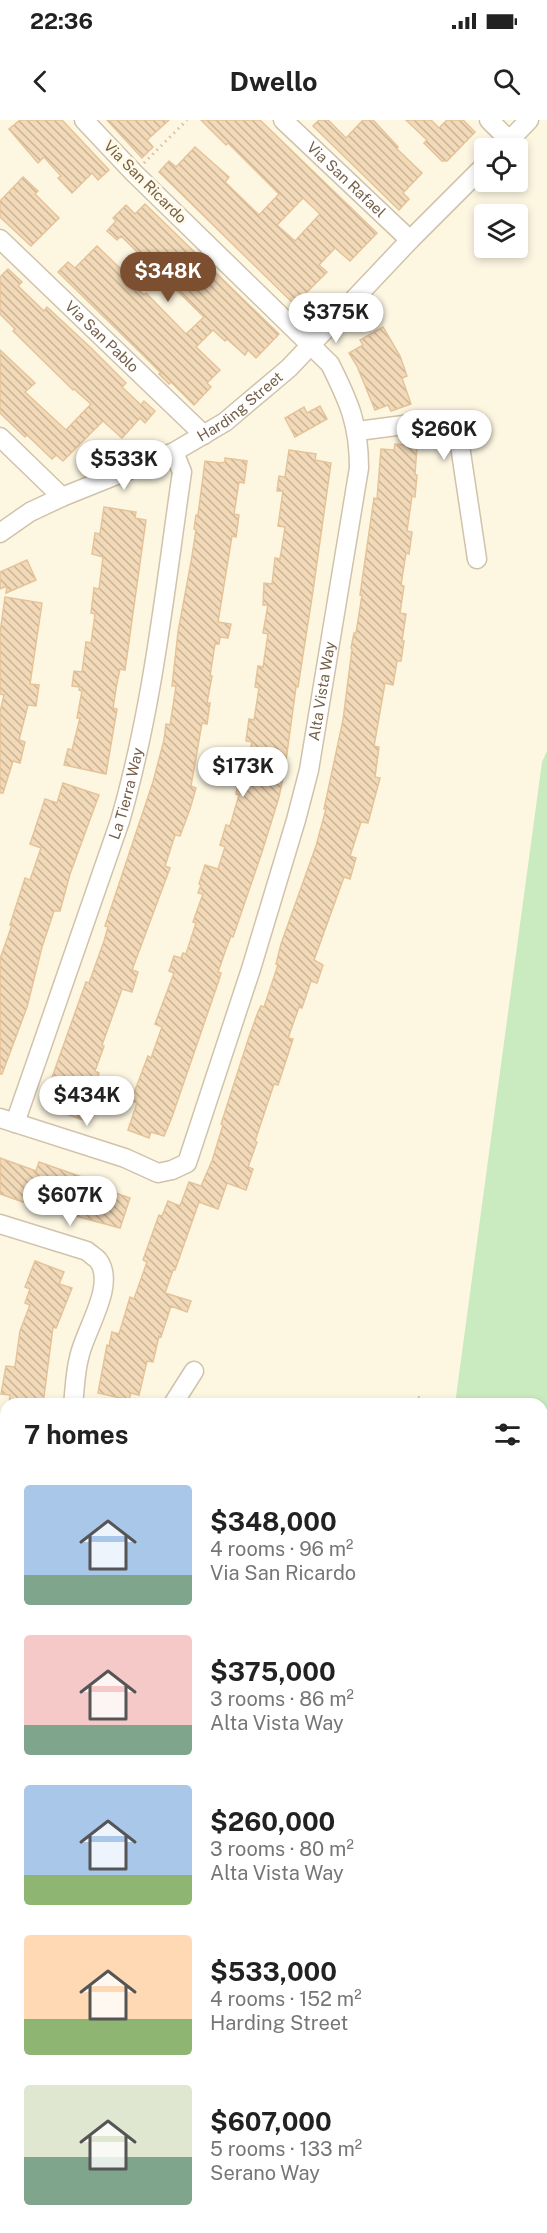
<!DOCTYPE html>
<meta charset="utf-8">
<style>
body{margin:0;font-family:"Public Sans",sans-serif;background:#f6f6f6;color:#222;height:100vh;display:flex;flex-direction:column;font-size:22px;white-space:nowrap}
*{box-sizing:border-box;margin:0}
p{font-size:20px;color:#767676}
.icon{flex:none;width:33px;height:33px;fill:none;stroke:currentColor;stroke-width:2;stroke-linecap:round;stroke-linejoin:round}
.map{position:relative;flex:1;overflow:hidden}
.side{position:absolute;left:0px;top:1278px;width:548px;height:836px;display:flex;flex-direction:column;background:#fff;border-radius:18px 18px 0 0;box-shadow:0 3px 9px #0003}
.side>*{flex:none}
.fabs{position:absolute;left:474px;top:18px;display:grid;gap:12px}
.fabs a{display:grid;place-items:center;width:54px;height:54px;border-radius:6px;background:#fff;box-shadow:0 3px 9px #0003;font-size:30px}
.price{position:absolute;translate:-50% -51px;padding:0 14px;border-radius:21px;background:#fff;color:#222;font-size:20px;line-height:39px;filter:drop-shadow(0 2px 3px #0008)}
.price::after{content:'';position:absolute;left:50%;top:36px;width:18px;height:14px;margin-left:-9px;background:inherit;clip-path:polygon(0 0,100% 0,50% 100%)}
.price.on{background:#7c4f31;color:#fff}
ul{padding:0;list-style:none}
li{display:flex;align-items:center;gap:18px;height:150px;padding:0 24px}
li span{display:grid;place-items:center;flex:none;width:168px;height:120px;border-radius:6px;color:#555}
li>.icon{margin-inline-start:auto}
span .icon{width:72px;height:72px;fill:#fffc;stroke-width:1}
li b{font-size:26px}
h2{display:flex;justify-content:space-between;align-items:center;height:72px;padding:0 24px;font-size:26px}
.status{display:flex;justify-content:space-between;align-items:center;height:42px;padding:0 30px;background:#fff;direction:ltr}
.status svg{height:16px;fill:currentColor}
header{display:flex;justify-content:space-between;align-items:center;height:78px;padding:0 24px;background:#fff;font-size:27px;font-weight:700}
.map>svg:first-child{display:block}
.grass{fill:#caeac0}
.building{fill:url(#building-back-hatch);stroke:#e5c399;stroke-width:1.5;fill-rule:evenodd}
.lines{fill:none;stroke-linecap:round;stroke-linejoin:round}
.minor-casing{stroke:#d0c2ab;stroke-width:21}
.path{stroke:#d7bd9c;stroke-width:3;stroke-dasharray:1.5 4.5;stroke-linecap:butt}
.minor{stroke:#fff;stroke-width:18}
.labels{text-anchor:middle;stroke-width:6;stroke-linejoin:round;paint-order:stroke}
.street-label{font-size:15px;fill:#745f48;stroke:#fffae8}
</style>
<div class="status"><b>22:36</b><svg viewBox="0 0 49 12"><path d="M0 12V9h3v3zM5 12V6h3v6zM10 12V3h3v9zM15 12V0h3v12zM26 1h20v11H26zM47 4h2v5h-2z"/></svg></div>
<header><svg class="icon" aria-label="back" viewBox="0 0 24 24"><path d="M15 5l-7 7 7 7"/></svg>Dwello<svg class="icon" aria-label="search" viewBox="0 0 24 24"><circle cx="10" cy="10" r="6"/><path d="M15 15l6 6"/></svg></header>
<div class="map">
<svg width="547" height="2113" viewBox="0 0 547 2113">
<defs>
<pattern id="building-back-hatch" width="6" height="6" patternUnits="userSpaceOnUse" patternTransform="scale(1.5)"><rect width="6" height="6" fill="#f2dab9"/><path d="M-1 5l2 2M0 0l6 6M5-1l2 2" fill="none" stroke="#c9b498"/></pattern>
</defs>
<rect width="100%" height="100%" fill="#fdf7e2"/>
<!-- grass -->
<polygon class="grass" points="547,631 547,2113 0,2113 0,1883 6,1882 6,2108 542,2108 542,1284 455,1284 542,642"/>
<!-- building -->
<g class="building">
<polygon points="20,0 62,0 109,50 98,60 92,53 72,73 58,58 61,56 44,37 38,43 9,9"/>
<polygon points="107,0 169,0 147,20 153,27 142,38"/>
<path d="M201,0H260L377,113L350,141L335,128L319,145L327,152L305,174L312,180L301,191L159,52L169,41L176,47L195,27L229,57L225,62L259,95L279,74L228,23L226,25ZM303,78L320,94L295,121L277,105Z"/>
<polygon points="319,0 328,0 346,18 363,0 373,0 398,27 397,29 422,53 403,73 409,79 399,90 313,6"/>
<polygon points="406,0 431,0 439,8 447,0 463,0 475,12 447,41 442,41 424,23 427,20"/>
<polygon points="23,57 38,71 35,74 59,98 31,126 0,97 0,81"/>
<polygon points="145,84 279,214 256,238 248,230 245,235 227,219 225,221 213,210 196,227 220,250 207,263 211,267 194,285 171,262 169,264 159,254 161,253 141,233 58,152 68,142 75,148 97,126 129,157 127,159 144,175 146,173 186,214 204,197 121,116 117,120 107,111 116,101 113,98 126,85 135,94"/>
<polygon points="8,149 22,162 18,166 44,191 47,187 90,227 126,263 122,267 141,285 144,281 155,291 145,303 140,298 122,318 103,301 63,341 56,335 52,339 27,315 25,317 0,293 0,230 35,263 25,272 66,310 91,284 74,269 73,270 13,211 15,209 0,194 0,157"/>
<polygon points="383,207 400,236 407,256 402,258 411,284 391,291 388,285 375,290 357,246 349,233 363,225 360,220"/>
<polygon points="320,286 327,299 295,317 285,298 304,287 307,293"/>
<polygon points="395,324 417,326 415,355 417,355 415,377 412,376 407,411 412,412 409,434 406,433 401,465 404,466 400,493 406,494 402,521 404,521 401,541 397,541 393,565 385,563 374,626 379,627 375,657 380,658 368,703 361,702 350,736 356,738 350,759 344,757 314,840 323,845 317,863 311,861 302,888 299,887 288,918 293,919 278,965 274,964 255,1021 257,1022 248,1047 253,1049 246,1070 227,1063 218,1089 199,1082 175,1150 173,1150 165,1173 191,1181 187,1192 171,1186 161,1217 159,1216 153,1242 147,1241 139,1275 131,1273 129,1280 98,1273 107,1225 109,1226 112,1212 119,1214 130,1177 134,1179 147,1142 143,1140 159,1095 162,1096 168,1081 180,1086 189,1062 201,1066 212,1041 223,1005 221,1004 248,920 258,892 261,886 264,887 278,845 276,844 281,824 316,726 326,689 324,689 343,600 352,529 351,528 354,513 356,513 362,475 360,475 374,378 377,379 381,329 394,330"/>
<polygon points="289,330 316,334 315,340 331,343 313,471 298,567 296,567 285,648 279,677 262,732 233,817 231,816 226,829 218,852 221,853 219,860 172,997 164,1016 151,1012 149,1018 128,1010 137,983 131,981 148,936 151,938 162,907 155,904 174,853 169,851 174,836 181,838 183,833 186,834 196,803 193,802 203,774 198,773 201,765 199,764 205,745 218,749 225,727 220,725 226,705 230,706 239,675 236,674 240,653 246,654 252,622 246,621 249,599 254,600 259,568 255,567 258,546 263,547 268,514 263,513 268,485 263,485 264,463 272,464 275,438 280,439 285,407 278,406 283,371 277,371 279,356 285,357"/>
<polygon points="225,338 247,341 244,363 239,362 234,394 239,395 236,417 232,416 218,502 231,504 228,518 220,517 219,524 215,524 210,556 212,556 207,583 210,583 207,604 202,603 191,666 196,668 190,689 180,716 175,715 165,746 170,748 132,850 138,852 132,872 122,869 102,925 104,926 95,951 99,953 96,963 103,965 99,976 93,974 83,1000 55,990 57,984 44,980 86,862 89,863 104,821 108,807 105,806 153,662 164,620 166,604 170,605 176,566 172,566 178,512 191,442 196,410 194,409 196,395 198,395 205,341 221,343 225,342"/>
<polygon points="104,387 136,392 135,398 146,400 125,550 120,549 117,563 113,588 117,589 106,654 64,645 68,629 72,630 80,598 77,598 82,571 79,570 80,567 72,566 74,551 82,552 86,522 91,523 95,494 91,493 94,468 99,469 103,437 92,434 95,413 100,414"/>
<polygon points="27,440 36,460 6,473 7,466 0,469 0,452"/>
<polygon points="5,477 42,483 30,564 39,565 36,586 28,585 19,620 25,622 20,643 13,641 3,673 0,673 0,592 4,575 0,574 0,513"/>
<polygon points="63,663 99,675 70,754 60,791 54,791 42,827 27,887 2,954 0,954 0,839 12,805 10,805 25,758 30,760 41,728 30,724 45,679 57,683"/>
<polygon points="0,1038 36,1051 39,1042 99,1063 98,1067 130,1078 120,1108 72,1095 75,1085 49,1076 44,1075 40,1088 0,1074"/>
<polygon points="35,1141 64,1152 59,1164 72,1168 56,1208 53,1207 43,1284 9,1284 10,1275 1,1274 6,1246 15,1247 20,1211 30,1185 25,1183 30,1169 25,1167"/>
</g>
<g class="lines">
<defs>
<g id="minor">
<path id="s1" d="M283,0L410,120"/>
<polyline points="489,0 510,21"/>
<polyline points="502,28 529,0"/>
<path id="s2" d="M0,119L204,315"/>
<path d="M358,311L434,301C448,303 453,307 459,319L477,439"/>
<polyline points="0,317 62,377"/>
<path id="s3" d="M0,413L30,392L62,377L174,332L225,302L289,248L410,120L484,46"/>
<path id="s4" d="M0,998L125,1038L158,1053L172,1050L187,1043L251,849L296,700L309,650L359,348C359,304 349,282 330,244L134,53L84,0"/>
<path id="s5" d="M15,1003L120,701C153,587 165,469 182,352L174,332"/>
<path d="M0,1104L87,1131C90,1134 95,1137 98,1140C117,1165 84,1211 79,1238C75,1253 75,1269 73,1284"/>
<polyline points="173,1284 194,1251"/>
<polyline points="0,1582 6,1581"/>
<polyline points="0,1757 6,1757"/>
</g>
</defs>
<!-- minor casing -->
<use href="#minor" class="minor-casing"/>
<!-- path -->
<g class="path">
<polyline points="144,43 187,0"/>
<polyline points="418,1277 431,1284"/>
<polyline points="542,1311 547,1316"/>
<polyline points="542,1349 547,1346"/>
<polyline points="542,1773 547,1769"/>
<polyline points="0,2110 6,2102"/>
</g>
<!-- minor -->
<use href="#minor" class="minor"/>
</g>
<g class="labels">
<!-- street labels -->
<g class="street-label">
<text dy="5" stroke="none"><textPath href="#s1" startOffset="87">Via San Rafael</textPath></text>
<text transform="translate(145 62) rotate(45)" y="5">Via San Ricardo</text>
<text dy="5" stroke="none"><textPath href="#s2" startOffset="141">Via San Pablo</textPath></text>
<text dy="5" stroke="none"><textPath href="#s3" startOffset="273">Harding Street</textPath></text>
<text dy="5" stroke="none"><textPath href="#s4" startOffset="690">Alta Vista Way</textPath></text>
<text dy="5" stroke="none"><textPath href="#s5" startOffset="348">La Tierra Way</textPath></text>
</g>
</g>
</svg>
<div class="fabs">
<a><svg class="icon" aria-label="locate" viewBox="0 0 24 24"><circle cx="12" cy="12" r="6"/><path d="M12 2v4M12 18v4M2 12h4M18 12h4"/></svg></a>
<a><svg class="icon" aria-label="layers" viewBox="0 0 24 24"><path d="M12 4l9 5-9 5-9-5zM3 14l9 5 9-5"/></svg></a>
</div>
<b class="price on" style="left:168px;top:183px">$348K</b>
<b class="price" style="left:336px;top:224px">$375K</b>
<b class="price" style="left:444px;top:341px">$260K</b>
<b class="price" style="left:124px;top:371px">$533K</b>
<b class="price" style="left:243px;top:678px">$173K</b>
<b class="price" style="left:87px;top:1007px">$434K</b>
<b class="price" style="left:70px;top:1107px">$607K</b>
<section class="side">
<h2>7 homes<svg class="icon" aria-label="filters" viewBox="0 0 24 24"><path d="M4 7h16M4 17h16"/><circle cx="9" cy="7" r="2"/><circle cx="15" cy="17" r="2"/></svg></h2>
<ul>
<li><span style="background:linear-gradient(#a9c7e8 75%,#7fa58c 0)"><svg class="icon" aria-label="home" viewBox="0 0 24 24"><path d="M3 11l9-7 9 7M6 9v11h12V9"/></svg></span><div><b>$348,000</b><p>4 rooms · 96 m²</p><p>Via San Ricardo</p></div></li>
<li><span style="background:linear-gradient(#f6c9c9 75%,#7fa58c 0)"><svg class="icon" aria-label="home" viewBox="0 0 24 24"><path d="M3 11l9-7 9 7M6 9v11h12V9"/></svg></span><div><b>$375,000</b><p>3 rooms · 86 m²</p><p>Alta Vista Way</p></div></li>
<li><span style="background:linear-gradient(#a9c7e8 75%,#8fb573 0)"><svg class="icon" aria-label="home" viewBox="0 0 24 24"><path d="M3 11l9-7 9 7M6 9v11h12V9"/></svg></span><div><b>$260,000</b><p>3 rooms · 80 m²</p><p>Alta Vista Way</p></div></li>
<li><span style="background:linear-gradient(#ffd9b3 70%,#8fb573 0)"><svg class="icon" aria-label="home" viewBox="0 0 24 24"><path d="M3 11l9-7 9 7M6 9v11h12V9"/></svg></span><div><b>$533,000</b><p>4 rooms · 152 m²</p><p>Harding Street</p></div></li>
<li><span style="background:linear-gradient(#dfe7d0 60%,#7fa58c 0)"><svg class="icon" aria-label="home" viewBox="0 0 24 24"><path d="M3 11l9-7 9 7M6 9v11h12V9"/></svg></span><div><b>$607,000</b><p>5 rooms · 133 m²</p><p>Serano Way</p></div></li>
</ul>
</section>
</div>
